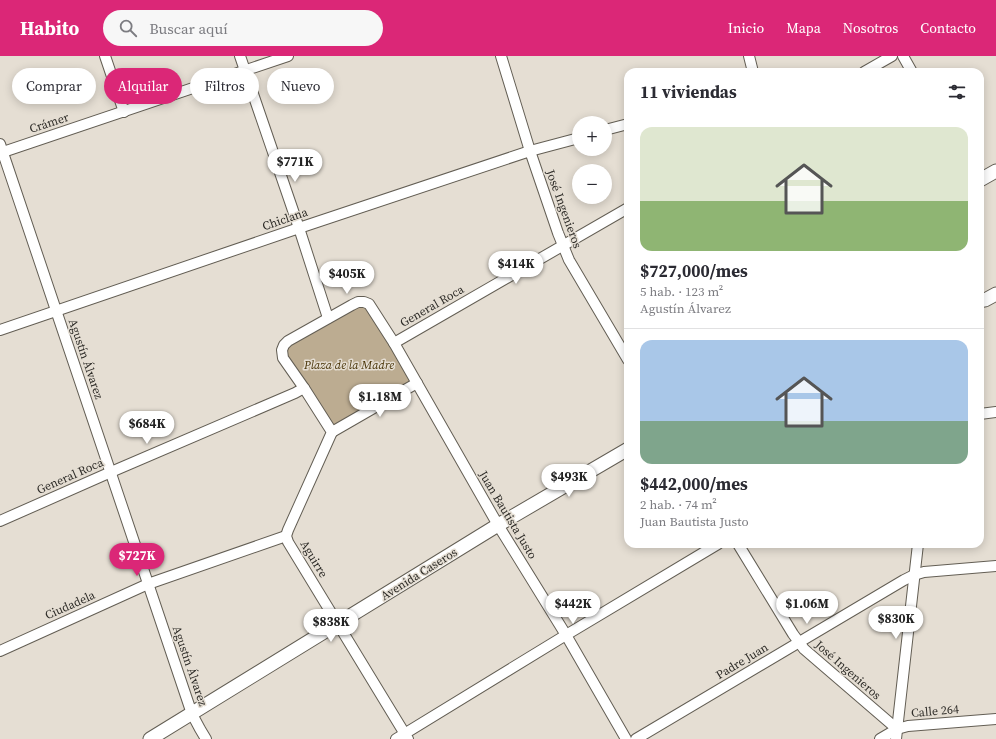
<!DOCTYPE html>
<html lang="es">
<meta charset="utf-8">
<style>
body{margin:0;font-family:"Source Serif 4",serif;background:#f7f7f7;color:#2b2b33;height:100vh;display:flex;flex-direction:column;font-size:15px;white-space:nowrap}
*{box-sizing:border-box;margin:0}
p{font-size:13px;color:#7c7c81}
.icon{flex:none;width:22px;height:22px;fill:none;stroke:currentColor;stroke-width:2;stroke-linecap:round;stroke-linejoin:round}
.map{position:relative;flex:1;overflow:hidden}
.details{position:absolute;left:624px;top:12px;width:360px;height:480px;display:flex;flex-direction:column;background:#fff;border-radius:12px;box-shadow:0 2px 10px #0003}
.details>*{flex:none}
.top-card{position:absolute;left:12px;top:12px;width:380px;height:36px;display:flex;gap:8px}
.fabs{position:absolute;left:572px;top:60px;display:grid;gap:8px}
.fabs a{display:grid;place-items:center;width:40px;height:40px;border-radius:50%;background:#fff;box-shadow:0 2px 10px #0003;font-size:20px}
.price{position:absolute;translate:-50% -34px;padding:0 9px;border-radius:14px;background:#fff;color:#222;font-size:13px;line-height:26px;filter:drop-shadow(0 1px 2px #0008)}
.price::after{content:'';position:absolute;left:50%;top:24px;width:12px;height:9px;margin-left:-6px;background:inherit;clip-path:polygon(0 0,100% 0,50% 100%)}
.price.current{background:#db2777;color:#fff}
ul{padding:0;list-style:none}
li{display:grid;align-content:center;gap:8px;height:212px;padding:0 16px}
li+li{border-top:1px solid #e1e1e2}
li span{display:grid;place-items:center;height:124px;border-radius:12px;color:#555}
li>.icon{margin-inline-start:auto}
span .icon{width:72px;height:72px;fill:#fffc;stroke-width:1}
li b{font-size:17px}
h2{display:flex;justify-content:space-between;align-items:center;height:48px;padding:0 16px;font-size:17px}
.chip{padding:0 14px;border-radius:18px;background:#fff;box-shadow:0 2px 10px #0003;font-size:14px;line-height:36px}
.chip.current{background:#db2777;color:#fff}
header{display:flex;align-items:center;gap:24px;box-sizing:border-box;height:56px;padding:0 20px;background:#db2777;color:#fff}
header strong{font-size:19px}
nav{display:flex;gap:22px;margin-inline-start:auto;font-size:14px}
.search{width:280px;height:36px;background:#f7f7f7;display:flex;align-items:center;gap:10px;box-sizing:border-box;padding:0 14px;border-radius:22px;color:#7c7c81;font-size:15px}
.map>svg:first-child{display:block}
.green{fill:#bcac91}
.lines{fill:none;stroke-linecap:round;stroke-linejoin:round}
.minor-casing{stroke:#635e54;stroke-width:12}
.tertiary-casing{stroke:#635e54;stroke-width:15}
.minor{stroke:#fff;stroke-width:10}
.tertiary{stroke:#fff;stroke-width:13}
.labels{text-anchor:middle;stroke-width:3;stroke-linejoin:round;paint-order:stroke}
.street-label{font-size:12px;fill:#2e2c28;stroke:#e5ded3}
.park-label{font-size:12px;font-style:italic;fill:#4a3508;stroke:#e5ded3}
</style>
<header>
<strong>Habito</strong>
<div class="search"><svg class="icon" aria-label="search" viewBox="0 0 24 24"><circle cx="10" cy="10" r="6"/><path d="M15 15l6 6"/></svg>Buscar aquí</div>
<nav><a>Inicio</a><a>Mapa</a><a>Nosotros</a><a>Contacto</a></nav>
</header>
<div class="map">
<svg width="996" height="683" viewBox="0 0 996 683">
<rect width="100%" height="100%" fill="#e5ded3"/>
<!-- green -->
<polygon class="green" points="364,246 417,327 332,376 282,294"/>
<g class="lines">
<defs>
<g id="minor">
<polyline points="105,0 124,56"/>
<polyline points="240,0 299,172 328,262"/>
<polyline points="501,0 530,95 558,177 569,204 628,304"/>
<polyline points="749,0 753,16"/>
<polyline points="903,0 912,16"/>
<polyline points="864,16 892,0"/>
<polyline points="605,74 628,68"/>
<polyline points="0,88 192,658 200,673 206,683"/>
<polyline points="0,97 288,0"/>
<polyline points="0,274 299,172 530,95 579,82"/>
<polyline points="394,287 628,152"/>
<polyline points="980,358 996,356"/>
<polyline points="332,376 417,327"/>
<polyline points="0,465 111,416 295,337 304,332"/>
<polyline points="738,488 793,578 804,593 897,673"/>
<polyline points="0,595 148,528 286,480"/>
<polyline points="396,683 566,579 718,488"/>
<polyline points="408,683 288,486 286,480 288,474 332,376 304,332 283,302 282,294 284,289 288,285 352,249 358,246 364,246 369,248 394,287 498,469 566,579 626,683"/>
<polyline points="636,683 904,524 914,519 924,516 996,510"/>
<polyline points="880,683 897,673 908,670 996,663"/>
<polyline points="896,683 918,488"/>
</g>
<g id="tertiary">
<polyline points="980,124 996,115"/>
<polyline points="980,245 985,244 996,238"/>
<polyline points="150,683 498,469 628,393"/>
</g>
</defs>
<!-- minor casing -->
<use href="#minor" class="minor-casing"/>
<!-- tertiary casing -->
<use href="#tertiary" class="tertiary-casing"/>
<!-- minor -->
<use href="#minor" class="minor"/>
<!-- tertiary -->
<use href="#tertiary" class="tertiary"/>
</g>
<g class="labels">
<!-- street labels -->
<g class="street-label">
<text transform="translate(49 67) rotate(-18)" y="4">Crámer</text>
<text transform="translate(564 153) rotate(70)" y="4">José Ingenieros</text>
<text transform="translate(285 163) rotate(-19)" y="4">Chiclana</text>
<text transform="translate(432 250) rotate(-30)" y="4">General Roca</text>
<text transform="translate(86 303) rotate(71)" y="4">Agustín Álvarez</text>
<text transform="translate(70 420) rotate(-24)" y="4">General Roca</text>
<text transform="translate(508 459) rotate(59)" y="4">Juan Bautista Justo</text>
<text transform="translate(314 503) rotate(59)" y="4">Aguirre</text>
<text transform="translate(419 518) rotate(-32)" y="4">Avenida Caseros</text>
<text transform="translate(70 549) rotate(-24)" y="4">Ciudadela</text>
<text transform="translate(742 605) rotate(-31)" y="4">Padre Juan</text>
<text transform="translate(190 610) rotate(71)" y="4">Agustín Álvarez</text>
<text transform="translate(848 614) rotate(41)" y="4">José Ingenieros</text>
<text transform="translate(935 655) rotate(-5)" y="4">Calle 264</text>
</g>
<!-- park labels -->
<g class="park-label">
<text x="349" y="313">Plaza de la Madre</text>
</g>
</g>
</svg>
<div class="fabs">
<a>+</a>
<a>−</a>
</div>
<b class="price" style="left:295px;top:127px">$771K</b>
<b class="price" style="left:516px;top:229px">$414K</b>
<b class="price" style="left:347px;top:239px">$405K</b>
<b class="price" style="left:380px;top:362px">$1.18M</b>
<b class="price" style="left:147px;top:389px">$684K</b>
<b class="price" style="left:569px;top:442px">$493K</b>
<b class="price current" style="left:137px;top:521px">$727K</b>
<b class="price" style="left:573px;top:569px">$442K</b>
<b class="price" style="left:807px;top:569px">$1.06M</b>
<b class="price" style="left:896px;top:584px">$830K</b>
<b class="price" style="left:331px;top:587px">$838K</b>
<div class="top-card">
<a class="chip">Comprar</a>
<a class="chip current">Alquilar</a>
<a class="chip">Filtros</a>
<a class="chip">Nuevo</a>
</div>
<section class="details">
<h2>11 viviendas<svg class="icon" aria-label="filters" viewBox="0 0 24 24"><path d="M4 7h16M4 17h16"/><circle cx="9" cy="7" r="2"/><circle cx="15" cy="17" r="2"/></svg></h2>
<ul>
<li><span style="background:linear-gradient(#dfe7d0 60%,#8fb573 0)"><svg class="icon" aria-label="home" viewBox="0 0 24 24"><path d="M3 11l9-7 9 7M6 9v11h12V9"/></svg></span><div><b>$727,000/mes</b><p>5 hab. · 123 m²</p><p>Agustín Álvarez</p></div></li>
<li><span style="background:linear-gradient(#a9c7e8 65%,#7fa58c 0)"><svg class="icon" aria-label="home" viewBox="0 0 24 24"><path d="M3 11l9-7 9 7M6 9v11h12V9"/></svg></span><div><b>$442,000/mes</b><p>2 hab. · 74 m²</p><p>Juan Bautista Justo</p></div></li>
</ul>
</section>
</div>
